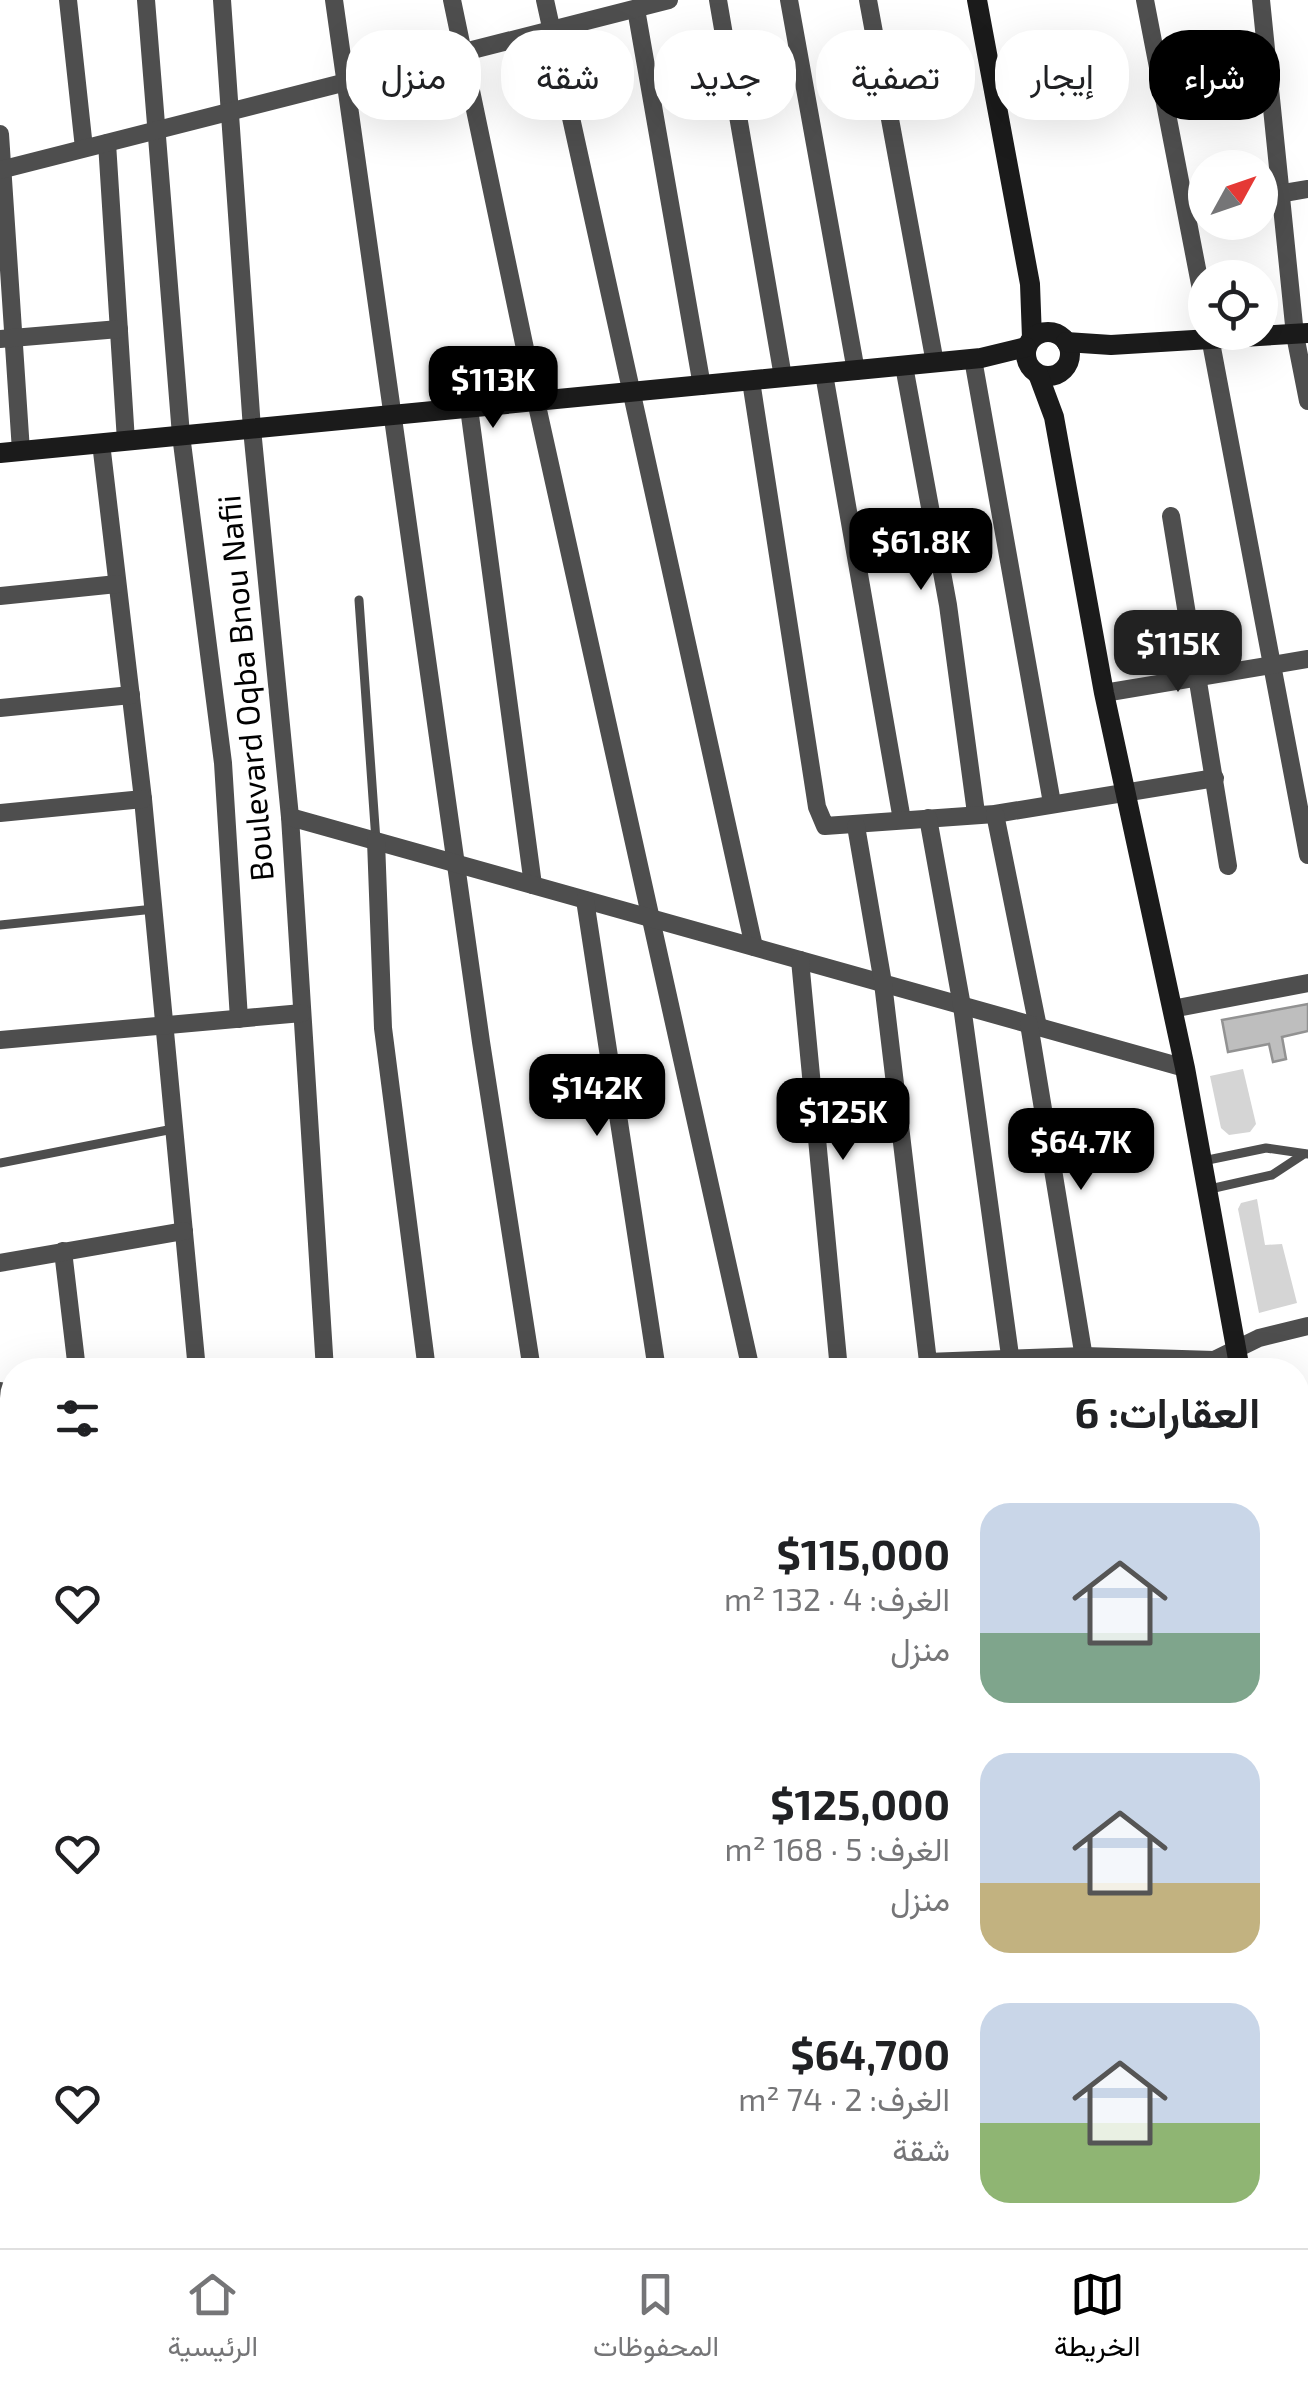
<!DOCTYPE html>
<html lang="ar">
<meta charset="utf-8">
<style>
body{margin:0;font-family:"Exo 2",Vazirmatn,sans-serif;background:#f6f6f6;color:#202124;direction:rtl;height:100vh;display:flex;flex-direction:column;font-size:38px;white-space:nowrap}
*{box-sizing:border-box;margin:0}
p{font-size:32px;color:#757577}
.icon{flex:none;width:55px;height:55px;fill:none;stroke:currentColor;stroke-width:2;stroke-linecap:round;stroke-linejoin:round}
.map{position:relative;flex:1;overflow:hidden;direction:ltr}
.details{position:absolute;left:0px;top:1358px;width:1310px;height:892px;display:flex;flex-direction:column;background:#fff;border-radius:40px 40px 0 0;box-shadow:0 10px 40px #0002;direction:rtl}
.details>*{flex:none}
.guide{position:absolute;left:30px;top:30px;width:1250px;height:90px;direction:rtl;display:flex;gap:20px}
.needle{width:65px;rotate:50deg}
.tools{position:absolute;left:1188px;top:150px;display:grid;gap:20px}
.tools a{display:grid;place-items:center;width:90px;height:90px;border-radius:50%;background:#fff;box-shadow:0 10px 40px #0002;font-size:50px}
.price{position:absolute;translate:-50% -85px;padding:0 22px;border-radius:20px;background:#000;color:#fff;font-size:32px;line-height:65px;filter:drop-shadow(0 2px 5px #0008)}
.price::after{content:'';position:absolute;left:50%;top:60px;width:30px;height:22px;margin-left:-15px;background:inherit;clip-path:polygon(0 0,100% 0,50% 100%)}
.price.selected{background:#222;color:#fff}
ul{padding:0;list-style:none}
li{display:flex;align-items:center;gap:30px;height:250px;padding:0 50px}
li span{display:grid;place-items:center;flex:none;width:280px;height:200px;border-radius:30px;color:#555}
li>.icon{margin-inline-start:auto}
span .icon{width:120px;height:120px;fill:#fffc;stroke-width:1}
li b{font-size:42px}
h2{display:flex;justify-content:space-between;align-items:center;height:120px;padding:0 50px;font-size:42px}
.pill{padding:0 35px;border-radius:40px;background:#fff;box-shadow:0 10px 40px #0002;font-size:35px;line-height:90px}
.pill.selected{background:#000;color:#fff}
.dock{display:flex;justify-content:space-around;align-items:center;height:140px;border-top:2px solid #e0e0e0;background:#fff;font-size:28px;color:#757577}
.dock a{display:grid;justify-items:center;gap:5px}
.dock .selected{color:#000}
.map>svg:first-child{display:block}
.green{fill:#d5d5d5}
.building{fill:#bebebe;stroke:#929292;stroke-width:2.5}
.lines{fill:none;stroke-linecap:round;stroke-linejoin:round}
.lane{stroke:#4e4e4e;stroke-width:9}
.street{stroke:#4e4e4e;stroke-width:18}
.secondary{stroke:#1b1b1b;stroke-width:20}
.labels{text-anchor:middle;stroke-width:9;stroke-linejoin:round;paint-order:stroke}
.street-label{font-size:32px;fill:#000;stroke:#fff}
</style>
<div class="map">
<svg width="1308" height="2248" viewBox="0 0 1308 2248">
<rect width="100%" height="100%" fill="#fff"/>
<!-- green -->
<g class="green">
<polygon points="1243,1069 1256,1124 1250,1132 1229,1135 1221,1128 1210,1076"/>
<polygon points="1257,1199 1265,1245 1282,1244 1297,1303 1259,1313 1238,1209 1241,1203"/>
</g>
<!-- building -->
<polygon class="building" points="1308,1004 1308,1031 1282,1037 1286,1059 1273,1062 1269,1044 1228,1052 1222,1020"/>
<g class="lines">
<!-- lane -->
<g class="lane">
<polyline points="359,600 376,841"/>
<polyline points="0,925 154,909"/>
<polyline points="1203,1161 1266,1148 1308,1154"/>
<polyline points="0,1163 173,1129"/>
<polyline points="1210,1189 1272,1175 1304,1154"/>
<polyline points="0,1474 12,1472"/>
<polyline points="1298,2060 1308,2125"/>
<polyline points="90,2238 91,2248"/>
<polyline points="209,2238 211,2248"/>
</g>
<!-- street -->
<g class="street">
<polyline points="68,0 84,148"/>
<polyline points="146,0 181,435 223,763 239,1019"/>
<polyline points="222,0 252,429 290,817 325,1370"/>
<polyline points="334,0 481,1042 532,1370"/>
<polyline points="452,0 536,401 751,1370"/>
<polyline points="545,0 754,947"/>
<polyline points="718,0 783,377"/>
<polyline points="789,0 856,371"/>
<polyline points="868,0 935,363"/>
<polyline points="1145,0 1205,310"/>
<polyline points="1261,0 1295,335 1308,401"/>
<polyline points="636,9 702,386"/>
<polyline points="0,134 21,451"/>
<polyline points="107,143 126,441"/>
<polyline points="0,170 669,0"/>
<polyline points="1284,193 1308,189"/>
<polyline points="1209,332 1308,855"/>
<polyline points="0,339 119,329"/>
<polyline points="973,359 1052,803"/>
<polyline points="904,366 948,605 976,813"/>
<polyline points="824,374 902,820"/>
<polyline points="751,381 817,807 825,826 995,814 1215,778"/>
<polyline points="469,408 533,885"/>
<polyline points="101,443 143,799 197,1370"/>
<polyline points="1171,516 1228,866"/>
<polyline points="0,596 117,584"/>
<polyline points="1104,693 1308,659"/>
<polyline points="0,708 131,695"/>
<polyline points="0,813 143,799"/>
<polyline points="995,814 1038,1027"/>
<polyline points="290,817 1185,1068"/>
<polyline points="928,818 962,1006 1012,1370"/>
<polyline points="856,826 883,983 929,1370"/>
<polyline points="376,841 383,1028 427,1370"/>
<polyline points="585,900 657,1370"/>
<polyline points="800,960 839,1370"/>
<polyline points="1172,1009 1308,983"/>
<polyline points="1029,1024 1086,1370"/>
<polyline points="0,1040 302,1013"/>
<polyline points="63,1251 77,1370"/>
<polyline points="0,1263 184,1231"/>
<polyline points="927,1362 1084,1356 1214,1360 1259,1338 1308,1326"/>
<polyline points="0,1391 12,1394"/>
<polyline points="0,1620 12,1617"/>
<polyline points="0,1914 12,1912"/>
<polyline points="0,2042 12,2040"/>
<polyline points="1298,2115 1308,2114"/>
<polyline points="0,2175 12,2174"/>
<polyline points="292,2238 293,2248"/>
<polyline points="519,2238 522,2248"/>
<polyline points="649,2238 650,2248"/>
<polyline points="866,2238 868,2248"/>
<polyline points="1121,2238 1123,2248"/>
<polyline points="1239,2238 1240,2248"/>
</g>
<!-- secondary -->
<g class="secondary">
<polyline points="977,0 1030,284 1032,338"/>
<circle cx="1048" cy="354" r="22"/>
<polyline points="1066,342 1111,345 1308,333"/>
<polyline points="1038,374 1054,417 1104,693 1185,1068 1240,1370"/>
<polyline points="0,453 981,358 1026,347"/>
<polyline points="1298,1653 1308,1656"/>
<polyline points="1304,1713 1308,1724"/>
<polyline points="480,2248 495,2238"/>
</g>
</g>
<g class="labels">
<!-- street labels -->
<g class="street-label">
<text transform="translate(246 688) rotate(-95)" y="11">Boulevard Oqba Bnou Nafii</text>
</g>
</g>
</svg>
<div class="tools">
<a><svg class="needle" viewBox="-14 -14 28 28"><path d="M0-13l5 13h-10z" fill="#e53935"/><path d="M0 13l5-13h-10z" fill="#757577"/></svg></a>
<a><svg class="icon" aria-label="locate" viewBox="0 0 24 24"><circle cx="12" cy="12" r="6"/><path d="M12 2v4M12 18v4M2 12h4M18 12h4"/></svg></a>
</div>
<b class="price" style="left:493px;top:431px">$113K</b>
<b class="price" style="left:921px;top:593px">$61.8K</b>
<b class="price selected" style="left:1178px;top:695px">$115K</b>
<b class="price" style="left:597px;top:1139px">$142K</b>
<b class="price" style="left:843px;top:1163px">$125K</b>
<b class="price" style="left:1081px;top:1193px">$64.7K</b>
<div class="guide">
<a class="pill selected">شراء</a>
<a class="pill">إيجار</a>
<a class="pill">تصفية</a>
<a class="pill">جديد</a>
<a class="pill">شقة</a>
<a class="pill">منزل</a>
</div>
<section class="details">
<h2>العقارات: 6<svg class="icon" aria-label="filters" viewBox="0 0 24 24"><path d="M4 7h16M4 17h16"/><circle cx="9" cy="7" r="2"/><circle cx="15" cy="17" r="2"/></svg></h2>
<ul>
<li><span style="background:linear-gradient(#c9d6e8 65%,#7fa58c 0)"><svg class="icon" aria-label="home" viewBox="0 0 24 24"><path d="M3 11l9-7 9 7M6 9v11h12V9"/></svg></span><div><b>$115,000</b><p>الغرف: 4 · 132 m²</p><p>منزل</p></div><svg class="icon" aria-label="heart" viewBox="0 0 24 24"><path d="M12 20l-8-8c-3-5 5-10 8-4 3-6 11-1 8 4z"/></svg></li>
<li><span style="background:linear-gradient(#c9d6e8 65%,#c2b280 0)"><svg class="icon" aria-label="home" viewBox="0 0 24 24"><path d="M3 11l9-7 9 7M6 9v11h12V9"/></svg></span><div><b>$125,000</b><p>الغرف: 5 · 168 m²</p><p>منزل</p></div><svg class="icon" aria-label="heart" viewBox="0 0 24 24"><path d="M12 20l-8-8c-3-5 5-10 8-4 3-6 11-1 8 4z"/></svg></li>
<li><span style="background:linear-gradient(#c9d6e8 60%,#8fb573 0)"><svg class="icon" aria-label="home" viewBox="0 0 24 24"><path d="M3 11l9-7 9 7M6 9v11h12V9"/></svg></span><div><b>$64,700</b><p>الغرف: 2 · 74 m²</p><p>شقة</p></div><svg class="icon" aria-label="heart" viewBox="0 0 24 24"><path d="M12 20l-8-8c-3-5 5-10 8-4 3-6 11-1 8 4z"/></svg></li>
</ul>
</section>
</div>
<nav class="dock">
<a class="selected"><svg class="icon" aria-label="map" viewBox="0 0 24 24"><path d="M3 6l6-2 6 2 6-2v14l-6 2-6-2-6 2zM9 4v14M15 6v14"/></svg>الخريطة</a>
<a><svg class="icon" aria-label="saved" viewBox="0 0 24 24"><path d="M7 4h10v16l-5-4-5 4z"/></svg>المحفوظات</a>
<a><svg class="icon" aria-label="home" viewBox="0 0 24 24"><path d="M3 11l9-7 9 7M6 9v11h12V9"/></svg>الرئيسية</a>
</nav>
